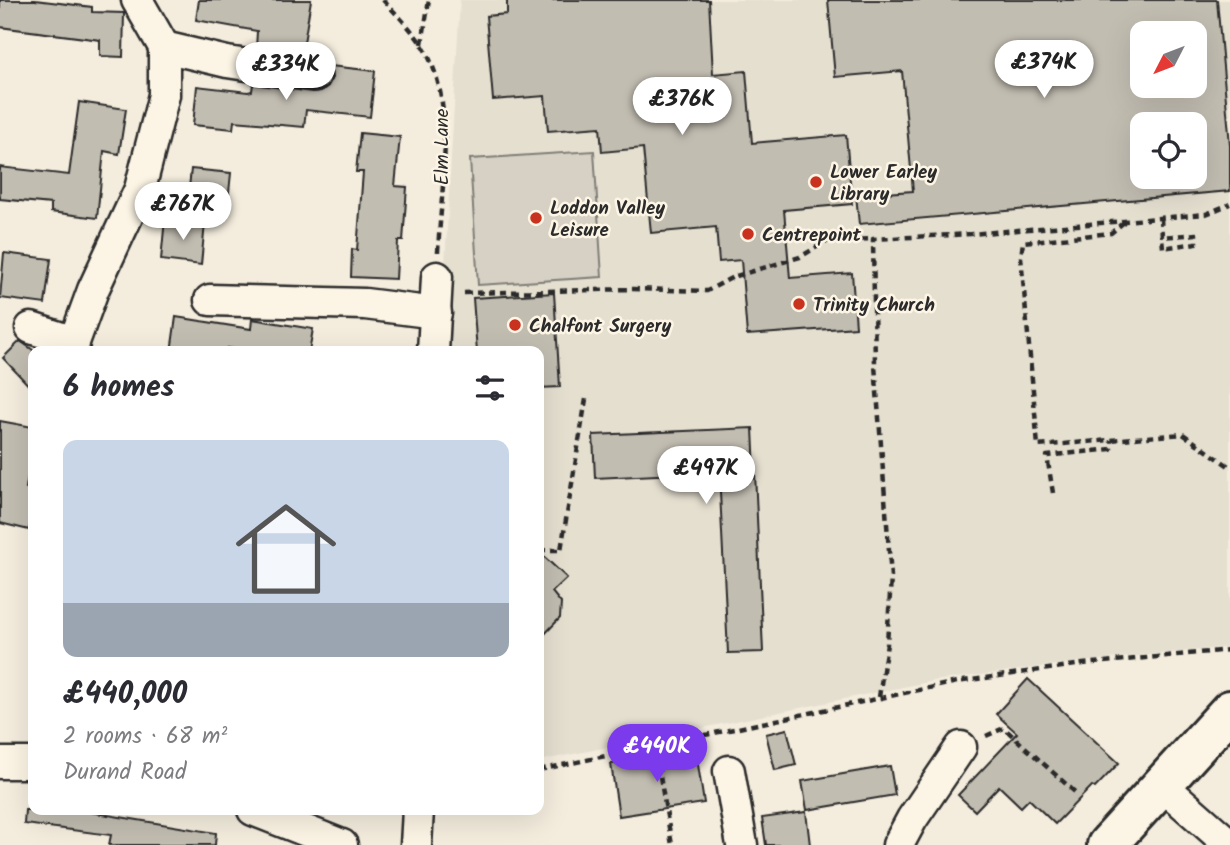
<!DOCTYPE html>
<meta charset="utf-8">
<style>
body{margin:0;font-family:Kalam,sans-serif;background:#f7f7f7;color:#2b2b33;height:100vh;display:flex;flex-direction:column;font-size:26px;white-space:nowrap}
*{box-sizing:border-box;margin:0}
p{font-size:23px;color:#7c7c81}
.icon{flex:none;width:38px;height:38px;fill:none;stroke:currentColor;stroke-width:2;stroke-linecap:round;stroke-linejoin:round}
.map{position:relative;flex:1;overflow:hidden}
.panel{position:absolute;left:28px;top:346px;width:516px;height:469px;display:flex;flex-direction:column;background:#fff;border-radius:14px;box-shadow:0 7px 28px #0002}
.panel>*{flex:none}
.needle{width:46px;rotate:228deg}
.fabs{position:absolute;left:1130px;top:21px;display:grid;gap:14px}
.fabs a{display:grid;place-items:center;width:77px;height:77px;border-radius:14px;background:#fff;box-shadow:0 7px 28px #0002;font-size:35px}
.price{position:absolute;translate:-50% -60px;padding:0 16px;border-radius:24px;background:#fff;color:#222;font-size:23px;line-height:46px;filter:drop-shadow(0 2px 4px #0008)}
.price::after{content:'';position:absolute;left:50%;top:42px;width:21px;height:16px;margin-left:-10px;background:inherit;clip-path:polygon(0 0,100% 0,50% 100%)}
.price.active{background:#7c3aed;color:#fff}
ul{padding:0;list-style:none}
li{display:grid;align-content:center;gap:14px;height:371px;padding:0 35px}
li span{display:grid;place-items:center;height:217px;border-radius:14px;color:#555}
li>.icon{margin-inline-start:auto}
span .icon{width:126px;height:126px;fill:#fffc;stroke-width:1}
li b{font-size:30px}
h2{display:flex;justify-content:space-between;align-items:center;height:84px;padding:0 35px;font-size:30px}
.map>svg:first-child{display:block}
.built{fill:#e5dfd0;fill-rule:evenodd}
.pitch{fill:#d6d1c4;stroke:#807e78;stroke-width:2}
.building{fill:#c2bdb1;stroke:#2b2b2b;stroke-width:2;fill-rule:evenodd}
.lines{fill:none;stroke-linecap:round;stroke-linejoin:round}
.street-casing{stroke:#2b2b2b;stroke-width:35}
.secondary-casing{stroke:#2b2b2b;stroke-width:44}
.path{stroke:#2b2b2b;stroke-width:4.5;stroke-dasharray:7 5;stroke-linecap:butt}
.street{stroke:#fcf5e5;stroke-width:30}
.secondary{stroke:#fcf5e5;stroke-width:38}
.poi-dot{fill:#c8321e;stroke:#fcf5e5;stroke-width:2.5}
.labels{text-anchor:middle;stroke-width:5;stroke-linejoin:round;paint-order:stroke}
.street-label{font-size:19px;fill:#2b2b2b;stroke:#fcf5e5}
.poi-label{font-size:19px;font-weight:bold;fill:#2b2b2b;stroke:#fcf5e5;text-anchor:start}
</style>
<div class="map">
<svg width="1230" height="845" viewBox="0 0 1230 845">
<rect width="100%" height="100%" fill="#f4edde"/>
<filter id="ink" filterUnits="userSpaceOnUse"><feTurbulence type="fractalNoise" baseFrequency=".0143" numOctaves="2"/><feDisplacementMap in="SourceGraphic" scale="14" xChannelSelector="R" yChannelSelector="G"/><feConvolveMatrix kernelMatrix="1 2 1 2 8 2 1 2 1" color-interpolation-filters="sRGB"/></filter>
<g filter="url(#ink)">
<!-- built -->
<path class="built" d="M460,0H1230V647L1079,662L933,681L539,761V352H440ZM1143,33H1195V86H1143ZM1143,124H1195V177H1143Z"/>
<!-- pitch -->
<polygon class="pitch" points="594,151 602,277 478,285 470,159"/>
<!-- building -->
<g class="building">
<polygon points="0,0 35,0 92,7 92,12 124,13 123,57 100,56 100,40 0,27"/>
<polygon points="199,0 311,0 302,55 256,49 257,31 196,20"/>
<polygon points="507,0 709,0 713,74 746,71 752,143 846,135 852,204 784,210 790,278 852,273 856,327 747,335 741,260 719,262 716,227 651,233 643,148 602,152 600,127 548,131 545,96 493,100 486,16 507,14"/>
<path d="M828,0H1217L1230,145V191L859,224L856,195L913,191L902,71L835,77ZM1143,33H1195V86H1143ZM1143,124H1195V177H1143Z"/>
<polygon points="330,66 375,71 370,117 306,110 304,127 234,121 233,129 193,125 197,86 248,92 252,91 253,84 312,92 321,91 328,86 332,78"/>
<polygon points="79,102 126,109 119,154 104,151 97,218 51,212 51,204 0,199 0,167 69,175"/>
<polygon points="360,133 400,137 395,186 407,187 403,241 398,241 396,279 351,277 352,249 357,250 363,172 356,172"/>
<polygon points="191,169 231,173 227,212 187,207"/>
<polygon points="165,219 205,223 201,265 161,260"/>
<polygon points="4,253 51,259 45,304 0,298"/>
<polygon points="554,293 560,387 539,388 539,352 477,352 473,298"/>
<polygon points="176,317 251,329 252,319 313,329 309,352 249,352 228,348 228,352 171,352"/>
<polygon points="20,341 33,350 33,390 3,358"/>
<polygon points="0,421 33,427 33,448 26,488 33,489 33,511 29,530 0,523"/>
<polygon points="753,428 763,652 728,653 719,472 595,478 593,435"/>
<polygon points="539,552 567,578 552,592 561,603 560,618 539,640"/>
<polygon points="1028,679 1119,763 1095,788 1092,786 1055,824 1029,799 1021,807 999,786 975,811 958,795 1017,733 996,714"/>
<polygon points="787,729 796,765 775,770 766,734"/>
<polygon points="696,752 704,803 619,816 611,764"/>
<polygon points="890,766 895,795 807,810 802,781"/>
<polygon points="25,810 78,810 216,833 215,845 109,845 111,835 24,824"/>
<polygon points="806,812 810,845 766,845 762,818"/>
</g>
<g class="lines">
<defs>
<g id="street">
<polyline points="164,47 227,62 315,75"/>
<polyline points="210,300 365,304 436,313"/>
<polyline points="31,328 74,342"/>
<polyline points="73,352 74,342 93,290 140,189 164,95 164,47 137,0"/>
<polyline points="433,352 437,277"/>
<polyline points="0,763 33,763"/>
<polyline points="729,771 742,845"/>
<polyline points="1162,785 1230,845"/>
<polyline points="253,810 342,845"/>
<polyline points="416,845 418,810"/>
<polyline points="898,845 912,819 961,747"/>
</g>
<polyline id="secondary" points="1107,845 1230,710"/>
</defs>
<!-- street casing -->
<use href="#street" class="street-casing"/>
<!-- secondary casing -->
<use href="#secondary" class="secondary-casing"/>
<!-- path -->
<g class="path">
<path d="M383,0C396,14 412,29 422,45C458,101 441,188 438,252"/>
<polyline points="422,44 429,0"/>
<polyline points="1161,218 1162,237 1196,234 1196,243 1163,248 1162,237"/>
<polyline points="1124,222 1111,233 1023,242 1021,257 1038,446 1183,434 1230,467"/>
<polyline points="464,293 633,289 707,291 733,277 800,257 827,241 873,239"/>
<polyline points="1053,493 1047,456 1111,449 1111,440"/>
<polyline points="539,550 561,550 586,399"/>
<polyline points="879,697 887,644 891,577 875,365 873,239 971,234 1206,214 1230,204"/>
<polyline points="986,736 1004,728 1077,794"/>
<polyline points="658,765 672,845"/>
<polyline points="539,770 957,682 1083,664 1230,650"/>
</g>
<!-- street -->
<use href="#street" class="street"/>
<!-- secondary -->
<use href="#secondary" class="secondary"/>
</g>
</g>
<!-- markers -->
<g class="poi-dot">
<circle cx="816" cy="182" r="7"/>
<circle cx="536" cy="218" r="7"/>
<circle cx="748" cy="234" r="7"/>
<circle cx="799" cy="304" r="7"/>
<circle cx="515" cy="325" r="7"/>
</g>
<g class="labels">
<!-- street labels -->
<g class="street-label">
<text transform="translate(441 147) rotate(-90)" y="7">Elm Lane</text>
</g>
<!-- poi labels -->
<g class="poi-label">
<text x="830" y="178">Lower Earley<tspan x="830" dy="22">Library</tspan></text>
<text x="550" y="214">Loddon Valley<tspan x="550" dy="22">Leisure</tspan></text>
<text x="762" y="241">Centrepoint</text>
<text x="813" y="311">Trinity Church</text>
<text x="529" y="332">Chalfont Surgery</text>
</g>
</g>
</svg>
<div class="fabs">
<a><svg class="needle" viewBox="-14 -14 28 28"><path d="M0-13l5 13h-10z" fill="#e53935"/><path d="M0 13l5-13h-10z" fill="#7c7c81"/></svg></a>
<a><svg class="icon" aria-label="locate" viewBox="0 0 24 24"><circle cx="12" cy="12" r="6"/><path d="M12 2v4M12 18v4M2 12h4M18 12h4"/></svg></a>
</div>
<b class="price" style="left:1044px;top:100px">£374K</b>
<b class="price" style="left:286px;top:102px">£334K</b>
<b class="price" style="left:682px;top:137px">£376K</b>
<b class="price" style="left:183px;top:242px">£767K</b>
<b class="price" style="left:706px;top:506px">£497K</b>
<b class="price active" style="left:657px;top:784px">£440K</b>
<section class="panel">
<h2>6 homes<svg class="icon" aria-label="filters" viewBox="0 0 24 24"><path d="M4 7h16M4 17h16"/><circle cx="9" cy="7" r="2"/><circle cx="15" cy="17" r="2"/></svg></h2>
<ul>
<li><span style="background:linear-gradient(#c9d6e8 75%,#9aa5b1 0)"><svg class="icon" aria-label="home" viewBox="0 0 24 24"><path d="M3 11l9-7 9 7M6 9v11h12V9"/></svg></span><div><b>£440,000</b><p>2 rooms · 68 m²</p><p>Durand Road</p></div></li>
</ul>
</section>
</div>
